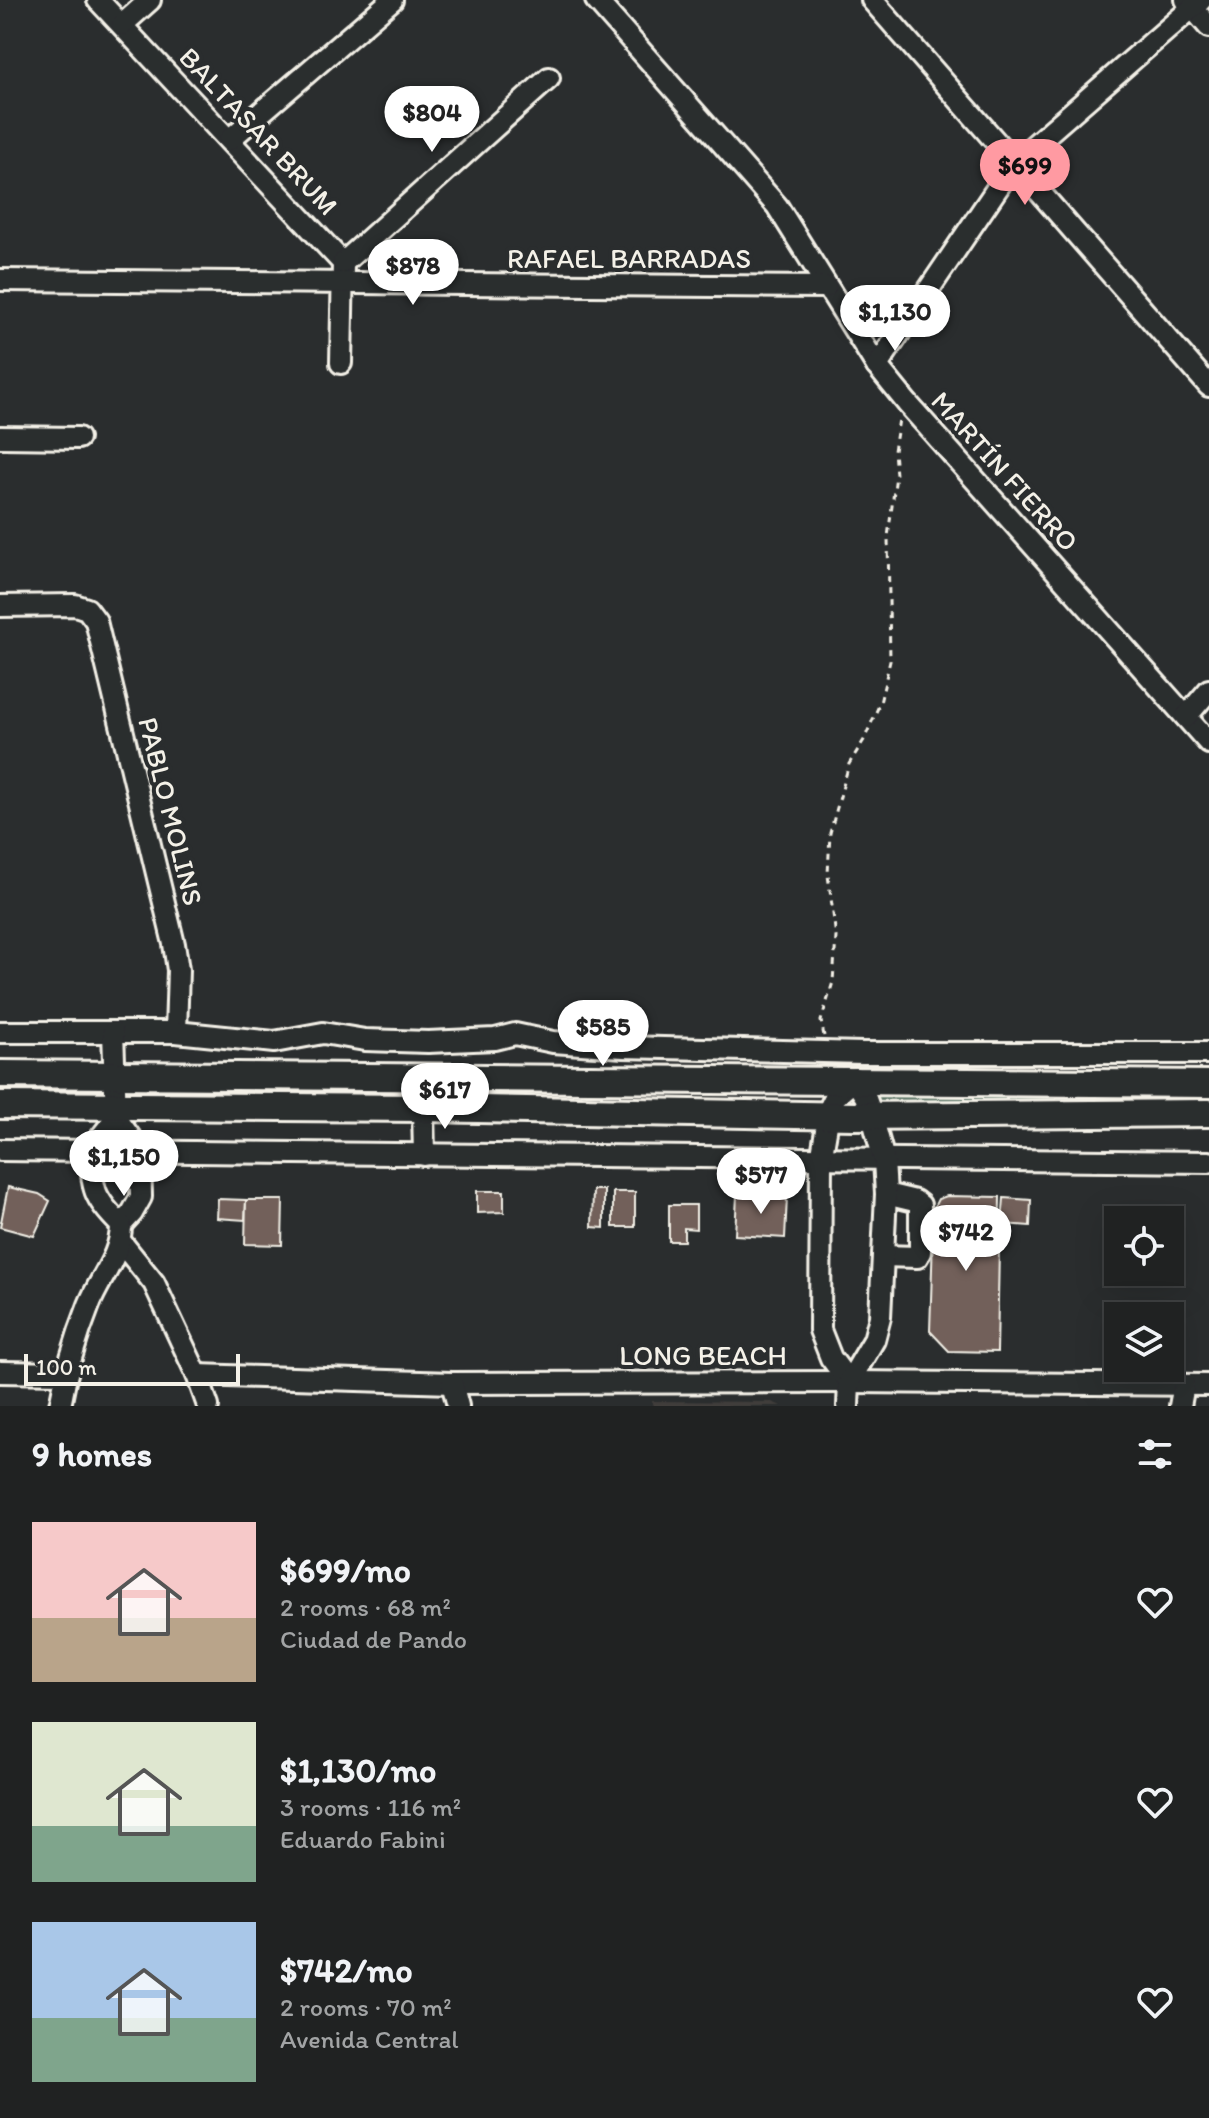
<!DOCTYPE html>
<meta charset="utf-8">
<style>
body{margin:0;font-family:Itim,sans-serif;background:#282a2a;color:#f1f3f6;height:100vh;display:flex;flex-direction:column;font-size:30px;white-space:nowrap}
*{box-sizing:border-box;margin:0}
p{font-size:26px;color:#a2a4a5}
.icon{flex:none;width:44px;height:44px;fill:none;stroke:currentColor;stroke-width:2;stroke-linecap:round;stroke-linejoin:round}
.map{position:relative;height:1406px;overflow:hidden}
.side{display:flex;flex-direction:column;background:#202222;flex:1}
.side>*{flex:none}
.tools{position:absolute;left:1104px;top:1206px;display:grid;gap:16px}
.tools a{display:grid;place-items:center;width:80px;height:80px;border-radius:0px;background:#202222;box-shadow:0 8px 32px #0002,0 0 0 2px #3d3f40;font-size:40px}
.scale{position:absolute;left:24px;bottom:20px;width:216px;box-sizing:border-box;padding-left:8px;border:4px solid #f4f1e8;border-top:0;font-size:22px;line-height:28px;white-space:nowrap;color:#f4f1e8;-webkit-text-stroke:6px #2a2d2e;paint-order:stroke}
.price{position:absolute;translate:-50% -68px;padding:0 18px;border-radius:28px;background:#fff;color:#222;font-size:26px;line-height:52px;filter:drop-shadow(0 2px 4px #0008)}
.price::after{content:'';position:absolute;left:50%;top:48px;width:24px;height:18px;margin-left:-12px;background:inherit;clip-path:polygon(0 0,100% 0,50% 100%)}
.price.on{background:#ff9aa2;color:#111}
ul{padding:0;list-style:none}
li{display:flex;align-items:center;gap:24px;height:200px;padding:0 32px}
li span{display:grid;place-items:center;flex:none;width:224px;height:160px;border-radius:0px;color:#555}
li>.icon{margin-inline-start:auto}
span .icon{width:96px;height:96px;fill:#fffc;stroke-width:1}
li b{font-size:34px}
h2{display:flex;justify-content:space-between;align-items:center;height:96px;padding:0 32px;font-size:34px}
.map>svg:first-child{display:block}
.built{fill:#403d3b}
.green{fill:#536e5e;stroke:#a4b0a3;stroke-width:2}
.building{fill:#72615a;stroke:#f4f1e8;stroke-width:2}
.lines{fill:none;stroke-linecap:round;stroke-linejoin:round}
.minor-casing{stroke:#f4f1e8;stroke-width:26}
.major-casing{stroke:#f4f1e8;stroke-width:32}
.path{stroke:#f4f1e8;stroke-width:3;stroke-dasharray:6 6;stroke-linecap:butt}
.minor{stroke:#2a2d2e;stroke-width:20}
.major{stroke:#2a2d2e;stroke-width:26}
.labels{text-anchor:middle;stroke-width:8;stroke-linejoin:round;paint-order:stroke}
.street-label{font-size:28px;fill:#f4f1e8;stroke:#2a2d2e}
</style>
<div class="map">
<svg width="1209" height="1406" viewBox="0 0 1209 1406">
<rect width="100%" height="100%" fill="#2a2d2e"/>
<filter id="ink" filterUnits="userSpaceOnUse"><feTurbulence type="fractalNoise" baseFrequency=".0125" numOctaves="2"/><feDisplacementMap in="SourceGraphic" scale="16" xChannelSelector="R" yChannelSelector="G"/><feConvolveMatrix kernelMatrix="1 2 1 2 8 2 1 2 1" color-interpolation-filters="sRGB"/></filter>
<g filter="url(#ink)">
<!-- built -->
<polygon class="built" points="652,1401 772,1402 781,1406 653,1406"/>
<!-- green -->
<polygon class="green" points="1209,1092 1209,1105 871,1104 866,1093"/>
<!-- building -->
<g class="building">
<polygon points="8,1187 39,1194 50,1201 34,1236 0,1227"/>
<polygon points="593,1190 604,1190 604,1228 592,1227"/>
<polygon points="477,1191 504,1191 504,1212 477,1213"/>
<rect x="613" y="1192" width="22" height="35"/>
<polygon points="737,1195 787,1197 785,1238 735,1235"/>
<polygon points="947,1196 1000,1197 997,1352 949,1351 930,1331 934,1207 938,1199"/>
<polygon points="1004,1198 1031,1200 1030,1226 1002,1224"/>
<polygon points="218,1199 246,1200 245,1220 217,1218"/>
<polygon points="246,1200 283,1200 282,1245 245,1244"/>
<polygon points="669,1205 696,1205 696,1229 684,1228 684,1241 669,1241"/>
</g>
<g class="lines">
<defs>
<g id="minor">
<polyline points="98,0 343,263 341,363"/>
<polyline points="596,0 777,206 877,366 907,403 1209,743"/>
<polyline points="872,0 1209,386"/>
<polyline points="1186,0 1209,27"/>
<polyline points="122,25 150,0"/>
<polyline points="229,140 392,0"/>
<polyline points="343,263 549,78"/>
<polyline points="0,280 826,287"/>
<polyline points="877,366 1015,162 1201,0"/>
<polyline points="0,437 78,438"/>
<polyline points="0,606 75,605 87,609 96,621 174,944 178,970 176,1032"/>
<polyline points="1186,717 1209,690"/>
<polyline points="0,1032 176,1032 274,1042 323,1033 365,1040 428,1042 495,1039 515,1034 553,1042 624,1047 863,1053 1209,1053"/>
<polyline points="113,1032 116,1118 140,1151 141,1197 132,1213 121,1225"/>
<polyline points="423,1108 424,1155"/>
<polyline points="0,1150 1209,1162"/>
<polyline points="121,1242 154,1283 197,1375 208,1406"/>
<polyline points="883,1256 917,1257 920,1252 920,1205 915,1201 886,1194"/>
<polyline points="0,1372 65,1373"/>
<polyline points="197,1375 452,1383 849,1382 1209,1385"/>
<polyline points="849,1382 831,1358 820,1330 821,1160 830,1107 835,1097 856,1078"/>
<polyline points="452,1383 458,1406"/>
<path d="M60,1406C66,1371 76,1338 89,1305C100,1277 121,1256 121,1225C92,1197 92,1188 91,1150L116,1118"/>
<polyline points="848,1406 849,1382 874,1340 880,1317 886,1194 884,1160 872,1116 865,1096 855,1081"/>
<polyline points="1180,1406 1184,1385"/>
</g>
<g id="major">
<polyline points="0,1074 1209,1084"/>
<polyline points="0,1105 423,1108 854,1116 1209,1113"/>
</g>
</defs>
<!-- minor casing -->
<use href="#minor" class="minor-casing"/>
<!-- major casing -->
<use href="#major" class="major-casing"/>
<!-- path -->
<polyline class="path" points="824,1036 821,1021 833,982 836,937 828,875 830,833 849,764 864,740 880,703 890,661 888,537 896,475 894,451 899,419"/>
<!-- minor -->
<use href="#minor" class="minor"/>
<!-- major -->
<use href="#major" class="major"/>
</g>
</g>
<g class="labels">
<!-- street labels -->
<g class="street-label">
<text transform="translate(259 131) rotate(47)" y="10">BALTASAR BRUM</text>
<text x="629" y="268">RAFAEL BARRADAS</text>
<text transform="translate(1005 471) rotate(48)" y="10">MARTÍN FIERRO</text>
<text transform="translate(171 811) rotate(76)" y="10">PABLO MOLINS</text>
<text x="703" y="1365">LONG BEACH</text>
</g>
</g>
</svg>
<div class="tools">
<a><svg class="icon" aria-label="locate" viewBox="0 0 24 24"><circle cx="12" cy="12" r="6"/><path d="M12 2v4M12 18v4M2 12h4M18 12h4"/></svg></a>
<a><svg class="icon" aria-label="layers" viewBox="0 0 24 24"><path d="M12 4l9 5-9 5-9-5zM3 14l9 5 9-5"/></svg></a>
</div>
<div class="scale">100 m</div>
<b class="price" style="left:432px;top:154px">$804</b>
<b class="price on" style="left:1025px;top:207px">$699</b>
<b class="price" style="left:413px;top:307px">$878</b>
<b class="price" style="left:895px;top:353px">$1,130</b>
<b class="price" style="left:603px;top:1068px">$585</b>
<b class="price" style="left:445px;top:1131px">$617</b>
<b class="price" style="left:124px;top:1198px">$1,150</b>
<b class="price" style="left:761px;top:1216px">$577</b>
<b class="price" style="left:966px;top:1273px">$742</b>
</div>
<section class="side">
<h2>9 homes<svg class="icon" aria-label="filters" viewBox="0 0 24 24"><path d="M4 7h16M4 17h16"/><circle cx="9" cy="7" r="2"/><circle cx="15" cy="17" r="2"/></svg></h2>
<ul>
<li><span style="background:linear-gradient(#f6c9c9 60%,#b9a48a 0)"><svg class="icon" aria-label="home" viewBox="0 0 24 24"><path d="M3 11l9-7 9 7M6 9v11h12V9"/></svg></span><div><b>$699/mo</b><p>2 rooms · 68 m²</p><p>Ciudad de Pando</p></div><svg class="icon" aria-label="heart" viewBox="0 0 24 24"><path d="M12 20l-8-8c-3-5 5-10 8-4 3-6 11-1 8 4z"/></svg></li>
<li><span style="background:linear-gradient(#dfe7d0 65%,#7fa58c 0)"><svg class="icon" aria-label="home" viewBox="0 0 24 24"><path d="M3 11l9-7 9 7M6 9v11h12V9"/></svg></span><div><b>$1,130/mo</b><p>3 rooms · 116 m²</p><p>Eduardo Fabini</p></div><svg class="icon" aria-label="heart" viewBox="0 0 24 24"><path d="M12 20l-8-8c-3-5 5-10 8-4 3-6 11-1 8 4z"/></svg></li>
<li><span style="background:linear-gradient(#a9c7e8 60%,#7fa58c 0)"><svg class="icon" aria-label="home" viewBox="0 0 24 24"><path d="M3 11l9-7 9 7M6 9v11h12V9"/></svg></span><div><b>$742/mo</b><p>2 rooms · 70 m²</p><p>Avenida Central</p></div><svg class="icon" aria-label="heart" viewBox="0 0 24 24"><path d="M12 20l-8-8c-3-5 5-10 8-4 3-6 11-1 8 4z"/></svg></li>
</ul>
</section>
